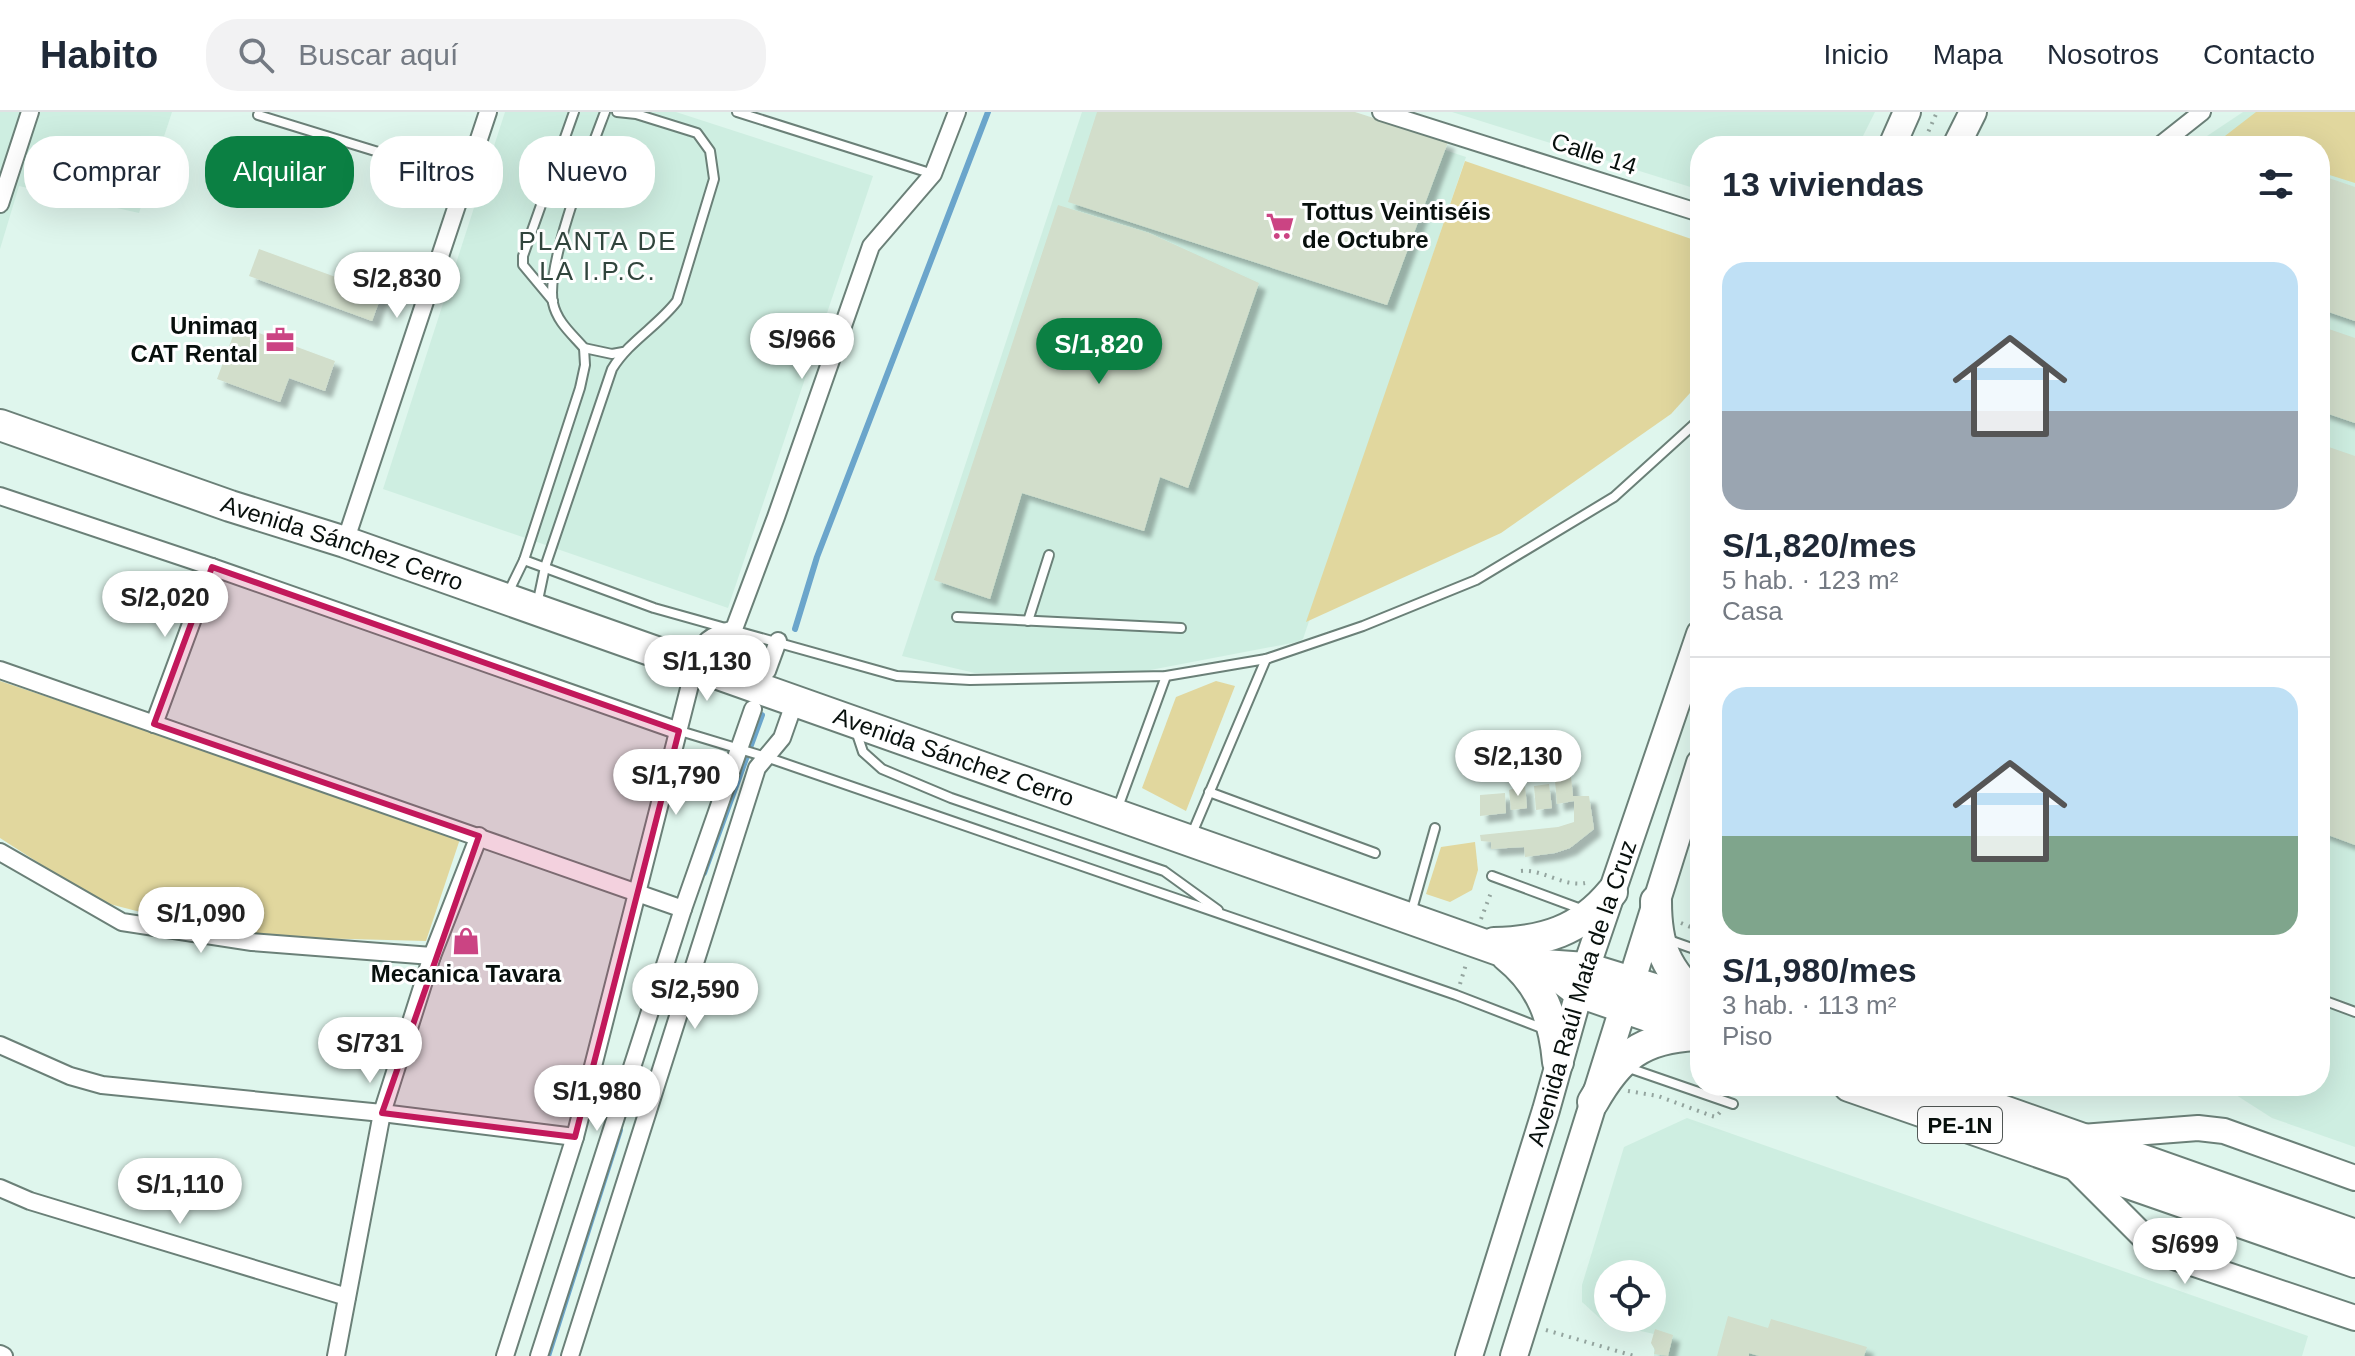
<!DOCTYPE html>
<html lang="es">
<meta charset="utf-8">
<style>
body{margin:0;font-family:Helvetica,sans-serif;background:#f2f2f3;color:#1f2937;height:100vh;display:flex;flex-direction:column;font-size:30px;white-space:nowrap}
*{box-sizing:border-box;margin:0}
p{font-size:26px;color:#747a83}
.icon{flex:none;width:44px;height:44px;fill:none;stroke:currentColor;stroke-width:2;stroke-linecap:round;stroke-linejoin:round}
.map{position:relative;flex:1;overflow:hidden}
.details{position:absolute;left:1690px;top:24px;width:640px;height:960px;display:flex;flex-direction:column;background:#fff;border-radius:32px;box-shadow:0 8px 32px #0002}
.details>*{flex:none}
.guide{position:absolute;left:24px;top:24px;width:760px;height:72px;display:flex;gap:16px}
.tools{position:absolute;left:1594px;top:1148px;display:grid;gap:16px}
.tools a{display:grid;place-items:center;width:72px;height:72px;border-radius:50%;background:#fff;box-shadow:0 8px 32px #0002;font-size:40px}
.price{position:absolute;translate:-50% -68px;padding:0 18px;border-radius:28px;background:#fff;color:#222;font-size:26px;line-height:52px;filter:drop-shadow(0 2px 4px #0008)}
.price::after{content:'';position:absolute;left:50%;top:48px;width:24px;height:18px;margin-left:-12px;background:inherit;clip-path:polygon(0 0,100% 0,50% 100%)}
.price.current{background:#0b8043;color:#fff}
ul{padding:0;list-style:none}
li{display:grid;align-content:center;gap:16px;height:424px;padding:0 32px}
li+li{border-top:2px solid #e0e1e3}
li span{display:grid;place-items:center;height:248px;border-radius:24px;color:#555}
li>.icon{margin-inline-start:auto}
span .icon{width:144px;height:144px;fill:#fffc;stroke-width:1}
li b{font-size:34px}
h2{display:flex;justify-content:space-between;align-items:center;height:96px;padding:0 32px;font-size:34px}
.pill{padding:0 28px;border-radius:32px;background:#fff;box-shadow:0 8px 32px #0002;font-size:28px;line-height:72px}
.pill.current{background:#0b8043;color:#fff}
header{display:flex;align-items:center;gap:48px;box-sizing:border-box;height:112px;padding:0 40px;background:#fff;border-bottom:2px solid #e0e1e3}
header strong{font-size:38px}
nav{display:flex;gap:44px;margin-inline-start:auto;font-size:28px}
.search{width:560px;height:72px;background:#f2f2f3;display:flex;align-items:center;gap:20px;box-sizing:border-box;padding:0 28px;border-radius:32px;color:#747a83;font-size:30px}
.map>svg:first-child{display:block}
.built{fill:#ceeee1;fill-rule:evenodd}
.green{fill:#e1d79e}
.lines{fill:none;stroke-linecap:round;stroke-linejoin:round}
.stream{stroke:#6ba5cb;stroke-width:6}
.building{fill:#d2decb;filter:url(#shadow)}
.lane-casing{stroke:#6b8078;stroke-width:12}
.street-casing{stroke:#6b8078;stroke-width:20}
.secondary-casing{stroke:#6b8078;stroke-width:28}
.primary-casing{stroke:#6b8078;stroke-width:30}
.highway-casing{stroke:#6b8078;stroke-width:34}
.path{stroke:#94a59f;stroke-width:4;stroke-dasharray:2 6;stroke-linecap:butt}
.lane{stroke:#fff;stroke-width:8}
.street{stroke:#fff;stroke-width:16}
.secondary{stroke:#fff;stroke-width:24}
.primary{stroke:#fff;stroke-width:26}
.highway{stroke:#fff;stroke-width:30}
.marked{fill:#c2185b;fill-opacity:0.2;stroke:#c2185b;stroke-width:6;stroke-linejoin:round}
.labels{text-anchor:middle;stroke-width:6;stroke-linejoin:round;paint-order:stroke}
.shield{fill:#fff;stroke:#525856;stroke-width:2}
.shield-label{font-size:22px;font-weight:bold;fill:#08100d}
.street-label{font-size:24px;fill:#08100d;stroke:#fff}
.poi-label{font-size:24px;font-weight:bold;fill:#08100d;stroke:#fff;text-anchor:start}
.neighbourhood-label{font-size:26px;letter-spacing:2px;fill:#31453d;stroke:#fff}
</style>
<header>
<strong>Habito</strong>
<div class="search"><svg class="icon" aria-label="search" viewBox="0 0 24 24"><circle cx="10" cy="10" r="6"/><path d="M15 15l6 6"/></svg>Buscar aquí</div>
<nav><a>Inicio</a><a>Mapa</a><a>Nosotros</a><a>Contacto</a></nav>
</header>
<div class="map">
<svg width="2355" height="1244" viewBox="0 0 2355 1244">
<defs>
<filter id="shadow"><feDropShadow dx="7" dy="7" stdDeviation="2" flood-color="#0004"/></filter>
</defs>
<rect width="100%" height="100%" fill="#dff6ed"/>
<!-- built -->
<g class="built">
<polygon points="0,0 172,0 139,101 19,74 0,137"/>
<polygon points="505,0 676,0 873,64 728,496 383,377"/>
<polygon points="1082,0 1330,0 1466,45 1303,527 1297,530 1145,559 975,561 902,544"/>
<polygon points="1452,0 1875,0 1858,34 1700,34 1700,78"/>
<polygon points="2243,0 2355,0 2355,1035 2272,1006 2222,974 2320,974 2320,34 2192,34"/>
<path d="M1687,1006L2308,1224L2302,1244H1654V1222L1605,1211L1582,1190V1173L1624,1035ZM1608,1162H1652V1206H1608Z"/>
</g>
<!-- green -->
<g class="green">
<polygon points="2256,0 2355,0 2355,71 2320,60 2320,34 2212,34"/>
<polygon points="1465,49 1700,130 1700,270 1671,302 1501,421 1306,510"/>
<polygon points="0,569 461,724 426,829 233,824 98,789 0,726"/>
<polygon points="1216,569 1235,574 1186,699 1142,676 1176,585"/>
<polygon points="1475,730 1478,758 1472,778 1450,790 1426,782 1441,735"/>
</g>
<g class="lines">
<!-- stream -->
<g class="stream">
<polyline points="795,517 817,445 988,0"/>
<polyline points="704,761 762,603"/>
<polyline points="548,1244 620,1018"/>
</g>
</g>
<!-- building -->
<g class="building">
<polygon points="1097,0 1355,0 1448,30 1387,193 1068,90"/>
<polygon points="2320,63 2355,75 2355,209 2320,197"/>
<polygon points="1058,93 1149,121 1259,171 1188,376 1160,365 1144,419 1022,381 990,487 934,468"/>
<polygon points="259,137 382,182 372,209 249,164"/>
<polygon points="237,213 335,249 325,279 289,266 280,290 217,267"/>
<polygon points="2320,214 2355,226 2355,311 2320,299"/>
<polygon points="2320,332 2355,344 2355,733 2320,720"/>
<polygon points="1571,665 1573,684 1589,684 1594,717 1570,736 1555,741 1525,745 1524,735 1491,737 1491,730 1481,729 1480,723 1558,715 1574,710 1574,689 1557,692 1555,669"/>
<polygon points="1549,672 1552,696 1536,698 1534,674"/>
<polygon points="1525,673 1527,696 1511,698 1509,678"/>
<polygon points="1505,681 1506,701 1480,704 1480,683"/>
<polygon points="1728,1204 1768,1216 1771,1207 1867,1235 1864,1244 1759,1244 1749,1241 1749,1244 1717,1244"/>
<polygon points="1655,1217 1673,1223 1668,1244 1654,1242 1655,1238 1651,1231"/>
</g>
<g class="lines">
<defs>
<g id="lane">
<polyline points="737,0 933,62"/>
<polyline points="258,3 466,67"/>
<polyline points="553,189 523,153 523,144 574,0"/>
<polyline points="584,236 612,242 623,240"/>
<polyline points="524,448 654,496 897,564 970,568 1166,564 1266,547 1363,514 1476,468 1614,385 1700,307"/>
<path d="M507,483L524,448L580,276L585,253L584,236C572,222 557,210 553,191C545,154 590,40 605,0"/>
<path d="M537,493L545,455L612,257C629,229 658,214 677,189L714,67L710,39L697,21L636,2L617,0"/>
<polyline points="957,505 1181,516"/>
<polyline points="1028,509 1049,443"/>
<polyline points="680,619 766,645 1456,883 1544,917"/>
<polyline points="856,619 863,640 882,657 951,686 1164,759 1218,798"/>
<polyline points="1209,680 1375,741"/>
<polyline points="1117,698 1166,564"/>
<polyline points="1191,724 1266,547"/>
<polyline points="1492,764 1581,797"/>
<polyline points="1411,801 1435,716"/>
<polyline points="1666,827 1700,839"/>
<polyline points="2320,887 2355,900"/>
<polyline points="1626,955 1733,992"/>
</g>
<g id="street">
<polyline points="1381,0 1700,101"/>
<polyline points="2159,34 2202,0"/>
<polyline points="0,92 30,0"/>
<polyline points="0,384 212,455 679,619"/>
<polyline points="345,430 488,0"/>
<polyline points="0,558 683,797"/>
<polyline points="767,559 778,529"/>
<polyline points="154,612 212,455"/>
<polyline points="0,740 122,810 252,830 432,844"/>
<polyline points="0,933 70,964 102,973 382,1001 575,1025"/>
<polyline points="0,1076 30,1089 347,1185"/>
<polyline points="0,1242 4,1244"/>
<polyline points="336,1244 382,1001 432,844 479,724"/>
<path d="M505,1244L575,1025L695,553C704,527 707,525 734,517L776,405L871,134L933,62L957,0"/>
<polyline points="539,1244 683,797 753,597"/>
<polyline points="570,1244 757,656 782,626 795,589"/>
</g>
<g id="secondary">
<polyline points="2082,1025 2198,1016 2224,1019 2355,1066"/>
<polyline points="2072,1053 2150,1131 2171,1144 2355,1206"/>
</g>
<g id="primary">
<polyline points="1892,34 1907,0"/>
<polyline points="1956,34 1973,0"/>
<path id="s1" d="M1469,1244L1546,998L1586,856L1700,522"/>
<polyline points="1514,1244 1700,651"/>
</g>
<g id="highway">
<path id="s2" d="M0,313L230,394L345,430L1499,838L1544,853L1586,856L1700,891"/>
<path d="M1656,789C1656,835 1666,858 1700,889"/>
<path d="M1494,831C1543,830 1580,819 1612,780"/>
<path d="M1507,844C1542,872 1554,907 1558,950"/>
<polyline points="1544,853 1579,880 1700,922"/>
<polyline points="1849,974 2355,1150"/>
<polyline points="1933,974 2355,1123"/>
<path d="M1593,990C1619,944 1642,926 1695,923"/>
</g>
</defs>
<!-- lane casing -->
<use href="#lane" class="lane-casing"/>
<!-- street casing -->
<use href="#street" class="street-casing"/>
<!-- secondary casing -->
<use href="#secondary" class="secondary-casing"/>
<!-- primary casing -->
<use href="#primary" class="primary-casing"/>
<!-- highway casing -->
<use href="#highway" class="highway-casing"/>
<!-- path -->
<g class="path">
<polyline points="1922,34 1937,0"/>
<path d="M1521,759C1543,757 1563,775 1585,771"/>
<polyline points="1692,786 1700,781"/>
<polyline points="1481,807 1492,778"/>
<polyline points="1681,811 1700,819"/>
<polyline points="1460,872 1467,849"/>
<polyline points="1628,979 1658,984 1712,1004 1716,1005 1721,999"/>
<polyline points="1546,1218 1634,1244"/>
</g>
<!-- lane -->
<use href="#lane" class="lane"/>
<!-- street -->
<use href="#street" class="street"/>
<!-- secondary -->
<use href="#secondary" class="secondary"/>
<!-- primary -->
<use href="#primary" class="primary"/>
<!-- highway -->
<use href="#highway" class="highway"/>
</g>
<!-- marked area -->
<path class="marked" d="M212,455L679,619L575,1025L382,1001L479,724L154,612Z"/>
<!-- icons -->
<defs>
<symbol id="supermarket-bare" viewBox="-9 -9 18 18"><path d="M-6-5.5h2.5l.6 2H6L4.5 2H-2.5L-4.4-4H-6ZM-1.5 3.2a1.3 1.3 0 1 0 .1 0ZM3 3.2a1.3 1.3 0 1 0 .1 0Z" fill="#cb4483" stroke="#fff" stroke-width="2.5" paint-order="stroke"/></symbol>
<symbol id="office-bare" viewBox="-9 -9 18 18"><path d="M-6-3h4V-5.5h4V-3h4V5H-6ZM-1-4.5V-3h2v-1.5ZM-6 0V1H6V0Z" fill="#cb4483" stroke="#fff" stroke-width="2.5" paint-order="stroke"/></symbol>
<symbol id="shop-bare" viewBox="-9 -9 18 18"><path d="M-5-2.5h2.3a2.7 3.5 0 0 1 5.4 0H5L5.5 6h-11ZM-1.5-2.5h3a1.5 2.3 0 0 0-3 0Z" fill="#cb4483" stroke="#fff" stroke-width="2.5" paint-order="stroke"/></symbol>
</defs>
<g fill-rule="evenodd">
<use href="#supermarket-bare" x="1260" y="94" width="40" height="40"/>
<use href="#office-bare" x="260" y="208" width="40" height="40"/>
<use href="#shop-bare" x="446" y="809" width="40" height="40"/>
</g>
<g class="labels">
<!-- shield labels -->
<rect class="shield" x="1918" y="995" width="84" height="36" rx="6"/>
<g class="shield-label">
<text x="1960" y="1021">PE-1N</text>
</g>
<!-- street labels -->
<g class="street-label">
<text transform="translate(1594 42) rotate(18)" y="8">Calle 14</text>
<text dy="8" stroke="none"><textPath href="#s2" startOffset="362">Avenida Sánchez Cerro</textPath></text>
<text dy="8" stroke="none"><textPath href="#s2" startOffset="1010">Avenida Sánchez Cerro</textPath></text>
<text dy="8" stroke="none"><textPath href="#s1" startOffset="380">Avenida Raúl Mata de la Cruz</textPath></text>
</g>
<!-- poi labels -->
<g class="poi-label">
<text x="1302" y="108">Tottus Veintiséis<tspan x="1302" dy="28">de Octubre</tspan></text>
<text x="258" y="222" text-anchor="end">Unimaq<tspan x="258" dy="28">CAT Rental</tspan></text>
<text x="466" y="870" text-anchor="middle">Mecanica Tavara</text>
</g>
<!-- neighbourhood labels -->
<g class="neighbourhood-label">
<text x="598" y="138">PLANTA DE<tspan x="598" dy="30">LA I.P.C.</tspan></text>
</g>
</g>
</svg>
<div class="tools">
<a><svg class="icon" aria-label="locate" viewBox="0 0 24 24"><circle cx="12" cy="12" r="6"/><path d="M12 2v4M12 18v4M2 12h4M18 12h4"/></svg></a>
</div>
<b class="price" style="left:397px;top:208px">S/2,830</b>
<b class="price" style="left:802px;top:269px">S/966</b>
<b class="price current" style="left:1099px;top:274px">S/1,820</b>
<b class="price" style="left:165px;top:527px">S/2,020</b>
<b class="price" style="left:707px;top:591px">S/1,130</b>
<b class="price" style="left:1518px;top:686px">S/2,130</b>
<b class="price" style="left:676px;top:705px">S/1,790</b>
<b class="price" style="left:201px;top:843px">S/1,090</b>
<b class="price" style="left:695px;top:919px">S/2,590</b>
<b class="price" style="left:370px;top:973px">S/731</b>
<b class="price" style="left:597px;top:1021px">S/1,980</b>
<b class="price" style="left:180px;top:1114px">S/1,110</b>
<b class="price" style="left:2185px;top:1174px">S/699</b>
<div class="guide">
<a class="pill">Comprar</a>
<a class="pill current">Alquilar</a>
<a class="pill">Filtros</a>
<a class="pill">Nuevo</a>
</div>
<section class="details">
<h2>13 viviendas<svg class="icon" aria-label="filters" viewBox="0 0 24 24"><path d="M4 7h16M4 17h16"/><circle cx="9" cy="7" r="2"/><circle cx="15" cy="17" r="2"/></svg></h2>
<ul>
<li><span style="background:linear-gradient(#bfe0f5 60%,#9aa5b1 0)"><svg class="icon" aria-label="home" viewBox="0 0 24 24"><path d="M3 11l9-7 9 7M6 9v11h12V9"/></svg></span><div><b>S/1,820/mes</b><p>5 hab. · 123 m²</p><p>Casa</p></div></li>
<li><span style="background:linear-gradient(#bfe0f5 60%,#7fa58c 0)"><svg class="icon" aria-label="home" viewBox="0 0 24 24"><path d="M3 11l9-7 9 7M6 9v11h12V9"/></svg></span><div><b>S/1,980/mes</b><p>3 hab. · 113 m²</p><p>Piso</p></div></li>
</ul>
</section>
</div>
